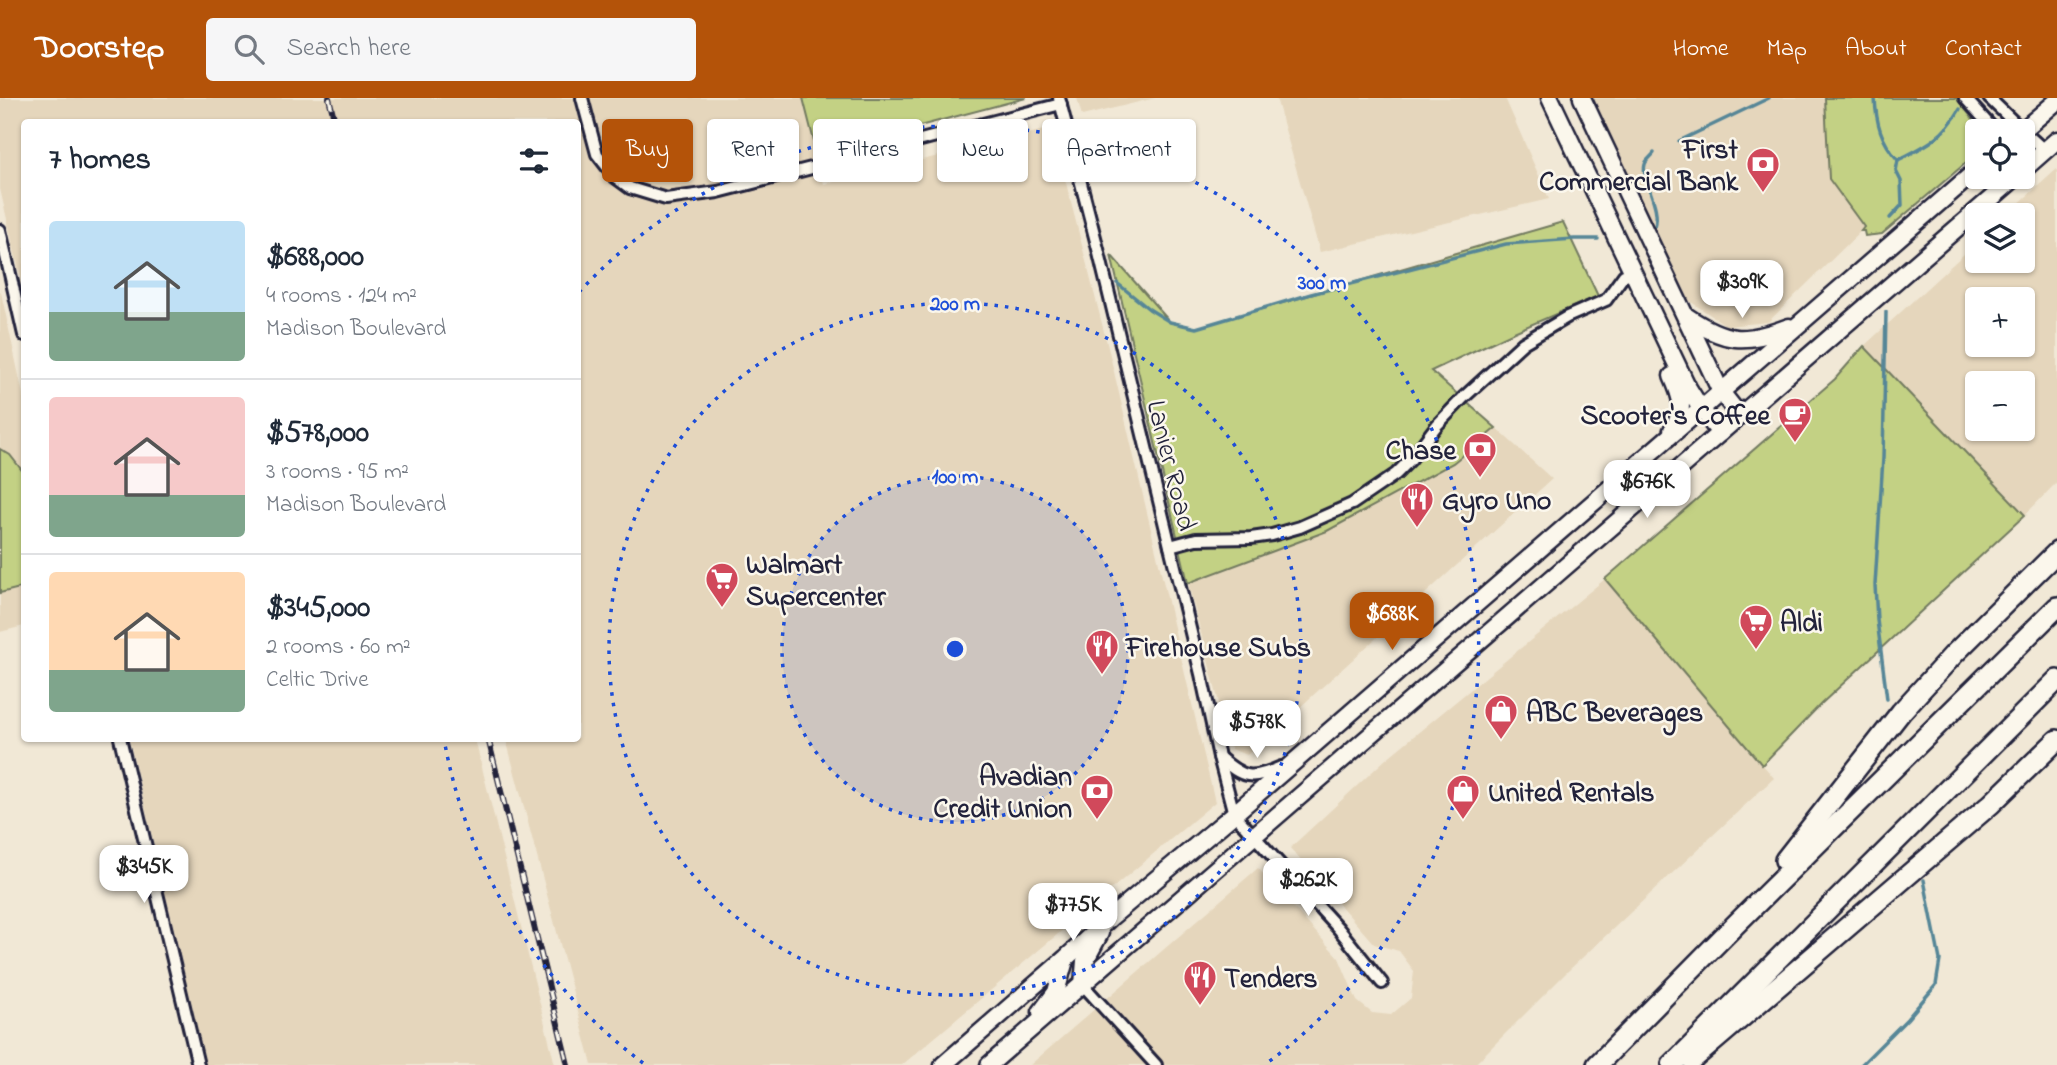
<!DOCTYPE html>
<meta charset="utf-8">
<style>
body{margin:0;font-family:"Indie Flower",sans-serif;background:#f6f6f7;color:#1f2937;height:100vh;display:flex;flex-direction:column;font-size:26px;white-space:nowrap}
*{box-sizing:border-box;margin:0}
p{font-size:23px;color:#747a83}
.icon{flex:none;width:38px;height:38px;fill:none;stroke:currentColor;stroke-width:2;stroke-linecap:round;stroke-linejoin:round}
.map{position:relative;flex:1;overflow:hidden}
.drawer{position:absolute;left:21px;top:21px;width:560px;height:623px;display:flex;flex-direction:column;background:#fff;border-radius:7px;box-shadow:0 2px 5px #0004}
.drawer>*{flex:none}
.hud{position:absolute;left:602px;top:21px;width:665px;height:63px;display:flex;gap:14px}
.fabs{position:absolute;left:1965px;top:21px;display:grid;gap:14px}
.fabs a{display:grid;place-items:center;width:70px;height:70px;border-radius:7px;background:#fff;box-shadow:0 2px 5px #0004;font-size:35px}
.price{position:absolute;translate:-50% -60px;padding:0 16px;border-radius:14px;background:#fff;color:#222;font-size:23px;line-height:46px;filter:drop-shadow(0 2px 4px #0008)}
.price::after{content:'';position:absolute;left:50%;top:42px;width:21px;height:16px;margin-left:-10px;background:inherit;clip-path:polygon(0 0,100% 0,50% 100%)}
.price.on{background:#b45309;color:#fff}
ul{padding:0;list-style:none}
li{display:flex;align-items:center;gap:21px;height:175px;padding:0 28px}
li+li{border-top:2px solid #e0e1e3}
li span{display:grid;place-items:center;flex:none;width:196px;height:140px;border-radius:7px;color:#555}
li>.icon{margin-inline-start:auto}
span .icon{width:84px;height:84px;fill:#fffc;stroke-width:1}
li b{font-size:30px}
h2{display:flex;justify-content:space-between;align-items:center;height:84px;padding:0 28px;font-size:30px}
.pill{padding:0 24px;border-radius:7px;background:#fff;box-shadow:0 2px 5px #0004;font-size:24px;line-height:63px}
.pill.on{background:#b45309;color:#fff}
header{display:flex;align-items:center;gap:42px;box-sizing:border-box;height:98px;padding:0 35px;background:#b45309;color:#fff}
header strong{font-size:33px}
nav{display:flex;gap:38px;margin-inline-start:auto;font-size:24px}
.search{width:490px;height:63px;background:#f6f6f7;display:flex;align-items:center;gap:18px;box-sizing:border-box;padding:0 24px;border-radius:7px;color:#747a83;font-size:26px}
.map>svg:first-child{display:block}
.built{fill:#e5d6bc;fill-rule:evenodd}
.green{fill:#c3d184;stroke:#727a60;stroke-width:2}
.lines{fill:none;stroke-linecap:round;stroke-linejoin:round}
.stream{stroke:#568697;stroke-width:3.5}
.street-casing{stroke:#22223b;stroke-width:16}
.secondary-casing{stroke:#22223b;stroke-width:21}
.highway-casing{stroke:#22223b;stroke-width:24}
.street{stroke:#fbf7ec;stroke-width:10}
.secondary{stroke:#fbf7ec;stroke-width:16}
.highway{stroke:#fbf7ec;stroke-width:19}
.rail-casing{stroke:#22223b;stroke-width:6}
.rail{stroke:#fbf7ec;stroke-width:3.5;stroke-dasharray:10;stroke-linecap:butt}
.ring{fill:none;stroke:#1d4ed8;stroke-width:3.5;stroke-dasharray:3.5 7}
.labels{text-anchor:middle;stroke-width:5;stroke-linejoin:round;paint-order:stroke}
.poi-label{font-size:28px;font-weight:bold;fill:#22223b;stroke:#fbf7ec;text-anchor:start}
.street-label{font-size:28px;fill:#22223b;stroke:#fbf7ec}
.centre{fill:#1d4ed8;stroke:#fbf7ec;stroke-width:3.5}
.ring-label{font-size:21px;text-anchor:middle;font-weight:bold;fill:#1d4ed8;stroke:#fbf7ec;stroke-width:5;stroke-linejoin:round;paint-order:stroke}
</style>
<header>
<strong>Doorstep</strong>
<div class="search"><svg class="icon" aria-label="search" viewBox="0 0 24 24"><circle cx="10" cy="10" r="6"/><path d="M15 15l6 6"/></svg>Search here</div>
<nav><a>Home</a><a>Map</a><a>About</a><a>Contact</a></nav>
</header>
<div class="map">
<svg width="2057" height="967" viewBox="0 0 2057 967">
<rect width="100%" height="100%" fill="#f1e8d6"/>
<filter id="ink" filterUnits="userSpaceOnUse"><feTurbulence type="fractalNoise" baseFrequency=".0143" numOctaves="2"/><feDisplacementMap in="SourceGraphic" scale="14" xChannelSelector="R" yChannelSelector="G"/><feConvolveMatrix kernelMatrix="1 2 1 2 8 2 1 2 1" color-interpolation-filters="sRGB"/></filter>
<g filter="url(#ink)">
<!-- built -->
<g class="built">
<polygon points="0,0 803,0 824,86 1052,30 1111,261 1215,704 902,967 592,967 506,641 578,640 578,24 24,24 24,195 0,91"/>
<polygon points="1077,0 1155,0 1082,18"/>
<polygon points="1276,0 1505,0 1549,101 1320,154"/>
<polygon points="1592,0 1825,0 1829,81 1864,130 1768,224 1727,228 1688,202"/>
<path d="M2057,71V384L2025,417L1864,248L1977,144L1978,163H2023V117H2006ZM1978,201H2023V247H1978ZM1978,285H2023V331H1978Z"/>
<polygon points="0,190 24,301 24,528 0,534"/>
<polygon points="1496,330 1552,381 1247,657 1231,651 1188,485 1327,433 1453,365"/>
<polygon points="1605,481 1774,680 1568,873 1474,967 1030,967 1258,770 1339,860 1357,903 1372,915 1391,917 1411,900 1414,873 1399,853 1374,846 1290,750 1386,661"/>
<polygon points="129,641 475,641 555,967 206,967"/>
</g>
<!-- green -->
<g class="green">
<polygon points="803,0 1026,0 817,55"/>
<polygon points="1825,0 1956,0 1983,33 1978,33 1977,53 1974,58 1882,136 1865,138 1864,133 1861,133 1864,129 1829,81"/>
<polygon points="1563,124 1598,198 1514,234 1431,273 1496,330 1453,365 1327,433 1188,485 1111,157 1170,224 1196,230"/>
<polygon points="1864,248 2025,417 1821,606 1762,667 1605,481 1835,281"/>
<polygon points="0,351 10,357 24,375 24,489 0,495"/>
</g>
<g class="lines">
<!-- stream -->
<g class="stream">
<path d="M1875,0C1876,24 1881,44 1898,62"/>
<polyline points="1679,43 1769,0"/>
<path d="M1654,55C1652,58 1648,61 1646,64C1638,78 1662,107 1655,128"/>
<path d="M1890,120L1902,107L1901,83L1896,73L1898,62C1926,48 1944,39 1960,11"/>
<polyline points="1117,185 1149,211 1170,224 1196,230 1311,196 1506,146 1574,141 1598,141"/>
<polyline points="1886,214 1883,360 1875,487 1877,522 1887,601"/>
<polyline points="1861,967 1907,921 1936,887 1940,862 1924,782"/>
</g>
<defs>
<g id="street">
<polyline points="582,0 597,56 615,79 630,90 666,101 718,94 1061,6"/>
<polyline points="1059,0 1098,151 1201,576 1219,659 1234,716 1338,830 1382,885"/>
<polyline points="1965,0 1995,33"/>
<polyline points="1989,0 2023,33"/>
<polyline points="2023,33 2045,53"/>
<polyline points="0,132 24,237"/>
<polyline points="1170,448 1196,441 1251,440 1272,437 1300,429 1352,406 1396,376 1411,361 1437,327 1463,300 1523,245 1567,219 1606,202 1624,177"/>
<polyline points="120,640 198,967"/>
<path d="M1219,659C1244,681 1251,682 1281,669"/>
<polyline points="1083,887 1156,967"/>
</g>
<g id="secondary">
<polyline points="1550,0 1688,290 1701,311 1720,335"/>
<polyline points="1582,0 1721,294 1740,318"/>
<polyline points="2022,33 2057,3"/>
<polyline points="2023,72 2057,42"/>
<path d="M1686,218C1726,245 1744,246 1789,229"/>
<path d="M1672,332C1686,312 1682,300 1672,278"/>
<polyline points="1083,887 1085,863 1100,835"/>
<polyline points="1041,914 1056,894 1065,862"/>
<polyline points="943,967 1066,860 1111,819 1234,716 1978,71"/>
<polyline points="989,967 2016,79"/>
</g>
<g id="highway">
<polyline points="1785,762 1901,614 1954,556 2057,454"/>
<polyline points="1692,962 1991,706 2057,642"/>
<polyline points="1597,967 1735,827 2057,509"/>
<polyline points="1672,967 2057,582"/>
</g>
</defs>
<!-- street casing -->
<use href="#street" class="street-casing"/>
<!-- secondary casing -->
<use href="#secondary" class="secondary-casing"/>
<!-- highway casing -->
<use href="#highway" class="highway-casing"/>
<!-- street -->
<use href="#street" class="street"/>
<!-- secondary -->
<use href="#secondary" class="secondary"/>
<!-- highway -->
<use href="#highway" class="highway"/>
<defs>
<g id="rail">
<polyline points="329,0 335,24"/>
<polyline points="488,640 568,967"/>
</g>
</defs>
<!-- rail casing -->
<use href="#rail" class="rail-casing"/>
<!-- rail -->
<use href="#rail" class="rail"/>
</g>
</g>
<!-- distance rings -->
<circle cx="955" cy="551" r="173" fill="#1d4ed8" fill-opacity=".12"/>
<g class="ring">
<circle cx="955" cy="551" r="173"/>
<circle cx="955" cy="551" r="346"/>
<path d="M643 965A519 519 0 0 1 444 641M579 194A519 519 0 1 1 1267 965"/>
</g>
<!-- icons -->
<defs>
<symbol id="bank-pin" viewBox="-11 -11 22 30"><path d="M0 17L-7.5 6A9.5 9.5 0 1 1 7.5 6Z" fill="#d1495b" stroke="#fbf7ec"/><path d="M-6-4H6V4H-6ZM0-2.3a2.3 2.3 0 1 0 0 4.6a2.3 2.3 0 1 0 0-4.6Z" fill="#fff"/></symbol>
<symbol id="cafe-pin" viewBox="-11 -11 22 30"><path d="M0 17L-7.5 6A9.5 9.5 0 1 1 7.5 6Z" fill="#d1495b" stroke="#fbf7ec"/><path d="M-5.5-4.5H6V0H3Q3 3.5 0 3.5H-2.5Q-5.5 3.5-5.5 0ZM3-3.2v2h1.7v-2ZM-6 4.5H4V6H-6Z" fill="#fff"/></symbol>
<symbol id="restaurant-pin" viewBox="-11 -11 22 30"><path d="M0 17L-7.5 6A9.5 9.5 0 1 1 7.5 6Z" fill="#d1495b" stroke="#fbf7ec"/><path d="M-5-6h1v4h1v-4h1v4h1v-4h1v5L-1.5 .5V6h-2V.5L-5-1ZM5-6V6H3V1.5H1.5Q1.5-4 5-6Z" fill="#fff"/></symbol>
<symbol id="supermarket-pin" viewBox="-11 -11 22 30"><path d="M0 17L-7.5 6A9.5 9.5 0 1 1 7.5 6Z" fill="#d1495b" stroke="#fbf7ec"/><path d="M-6-5.5h2.5l.6 2H6L4.5 2H-2.5L-4.4-4H-6ZM-1.5 3.2a1.3 1.3 0 1 0 .1 0ZM3 3.2a1.3 1.3 0 1 0 .1 0Z" fill="#fff"/></symbol>
<symbol id="shop-pin" viewBox="-11 -11 22 30"><path d="M0 17L-7.5 6A9.5 9.5 0 1 1 7.5 6Z" fill="#d1495b" stroke="#fbf7ec"/><path d="M-5-2.5h2.3a2.7 3.5 0 0 1 5.4 0H5L5.5 6h-11ZM-1.5-2.5h3a1.5 2.3 0 0 0-3 0Z" fill="#fff"/></symbol>
</defs>
<g fill-rule="evenodd">
<use href="#bank-pin" x="1744" y="47" width="38" height="52"/>
<use href="#cafe-pin" x="1776" y="297" width="38" height="52"/>
<use href="#bank-pin" x="1461" y="332" width="38" height="52"/>
<use href="#restaurant-pin" x="1398" y="382" width="38" height="52"/>
<use href="#supermarket-pin" x="703" y="462" width="38" height="52"/>
<use href="#supermarket-pin" x="1737" y="504" width="38" height="52"/>
<use href="#restaurant-pin" x="1083" y="529" width="38" height="52"/>
<use href="#shop-pin" x="1482" y="594" width="38" height="52"/>
<use href="#bank-pin" x="1078" y="674" width="38" height="52"/>
<use href="#shop-pin" x="1444" y="674" width="38" height="52"/>
<use href="#restaurant-pin" x="1181" y="860" width="38" height="52"/>
</g>
<g class="labels">
<!-- poi labels -->
<g class="poi-label">
<text x="1738" y="60" text-anchor="end">First<tspan x="1738" dy="32">Commercial Bank</tspan></text>
<text x="1770" y="326" text-anchor="end">Scooter's Coffee</text>
<text x="1456" y="361" text-anchor="end">Chase</text>
<text x="1442" y="411">Gyro Uno</text>
<text x="746" y="475">Walmart<tspan x="746" dy="32">Supercenter</tspan></text>
<text x="1780" y="533">Aldi</text>
<text x="1126" y="558">Firehouse Subs</text>
<text x="1526" y="623">ABC Beverages</text>
<text x="1072" y="687" text-anchor="end">Avadian<tspan x="1072" dy="32">Credit Union</tspan></text>
<text x="1488" y="703">United Rentals</text>
<text x="1224" y="889">Tenders</text>
</g>
<!-- street labels -->
<g class="street-label">
<text transform="translate(1173 367) rotate(76)" y="10">Lanier Road</text>
</g>
</g>
<circle cx="955" cy="551" r="10" class="centre"/>
<g class="ring-label">
<text x="1322" y="191">300 m</text>
<text x="955" y="212">200 m</text>
<text x="955" y="385">100 m</text>
</g>
</svg>
<div class="fabs">
<a><svg class="icon" aria-label="locate" viewBox="0 0 24 24"><circle cx="12" cy="12" r="6"/><path d="M12 2v4M12 18v4M2 12h4M18 12h4"/></svg></a>
<a><svg class="icon" aria-label="layers" viewBox="0 0 24 24"><path d="M12 4l9 5-9 5-9-5zM3 14l9 5 9-5"/></svg></a>
<a>+</a>
<a>−</a>
</div>
<b class="price" style="left:1742px;top:222px">$309K</b>
<b class="price" style="left:1647px;top:422px">$676K</b>
<b class="price on" style="left:1392px;top:554px">$688K</b>
<b class="price" style="left:1257px;top:662px">$578K</b>
<b class="price" style="left:144px;top:807px">$345K</b>
<b class="price" style="left:1308px;top:820px">$262K</b>
<b class="price" style="left:1073px;top:845px">$775K</b>
<div class="hud">
<a class="pill on">Buy</a>
<a class="pill">Rent</a>
<a class="pill">Filters</a>
<a class="pill">New</a>
<a class="pill">Apartment</a>
</div>
<section class="drawer">
<h2>7 homes<svg class="icon" aria-label="filters" viewBox="0 0 24 24"><path d="M4 7h16M4 17h16"/><circle cx="9" cy="7" r="2"/><circle cx="15" cy="17" r="2"/></svg></h2>
<ul>
<li><span style="background:linear-gradient(#bfe0f5 65%,#7fa58c 0)"><svg class="icon" aria-label="home" viewBox="0 0 24 24"><path d="M3 11l9-7 9 7M6 9v11h12V9"/></svg></span><div><b>$688,000</b><p>4 rooms · 124 m²</p><p>Madison Boulevard</p></div></li>
<li><span style="background:linear-gradient(#f6c9c9 70%,#7fa58c 0)"><svg class="icon" aria-label="home" viewBox="0 0 24 24"><path d="M3 11l9-7 9 7M6 9v11h12V9"/></svg></span><div><b>$578,000</b><p>3 rooms · 95 m²</p><p>Madison Boulevard</p></div></li>
<li><span style="background:linear-gradient(#ffd9b3 70%,#7fa58c 0)"><svg class="icon" aria-label="home" viewBox="0 0 24 24"><path d="M3 11l9-7 9 7M6 9v11h12V9"/></svg></span><div><b>$345,000</b><p>2 rooms · 60 m²</p><p>Celtic Drive</p></div></li>
</ul>
</section>
</div>
